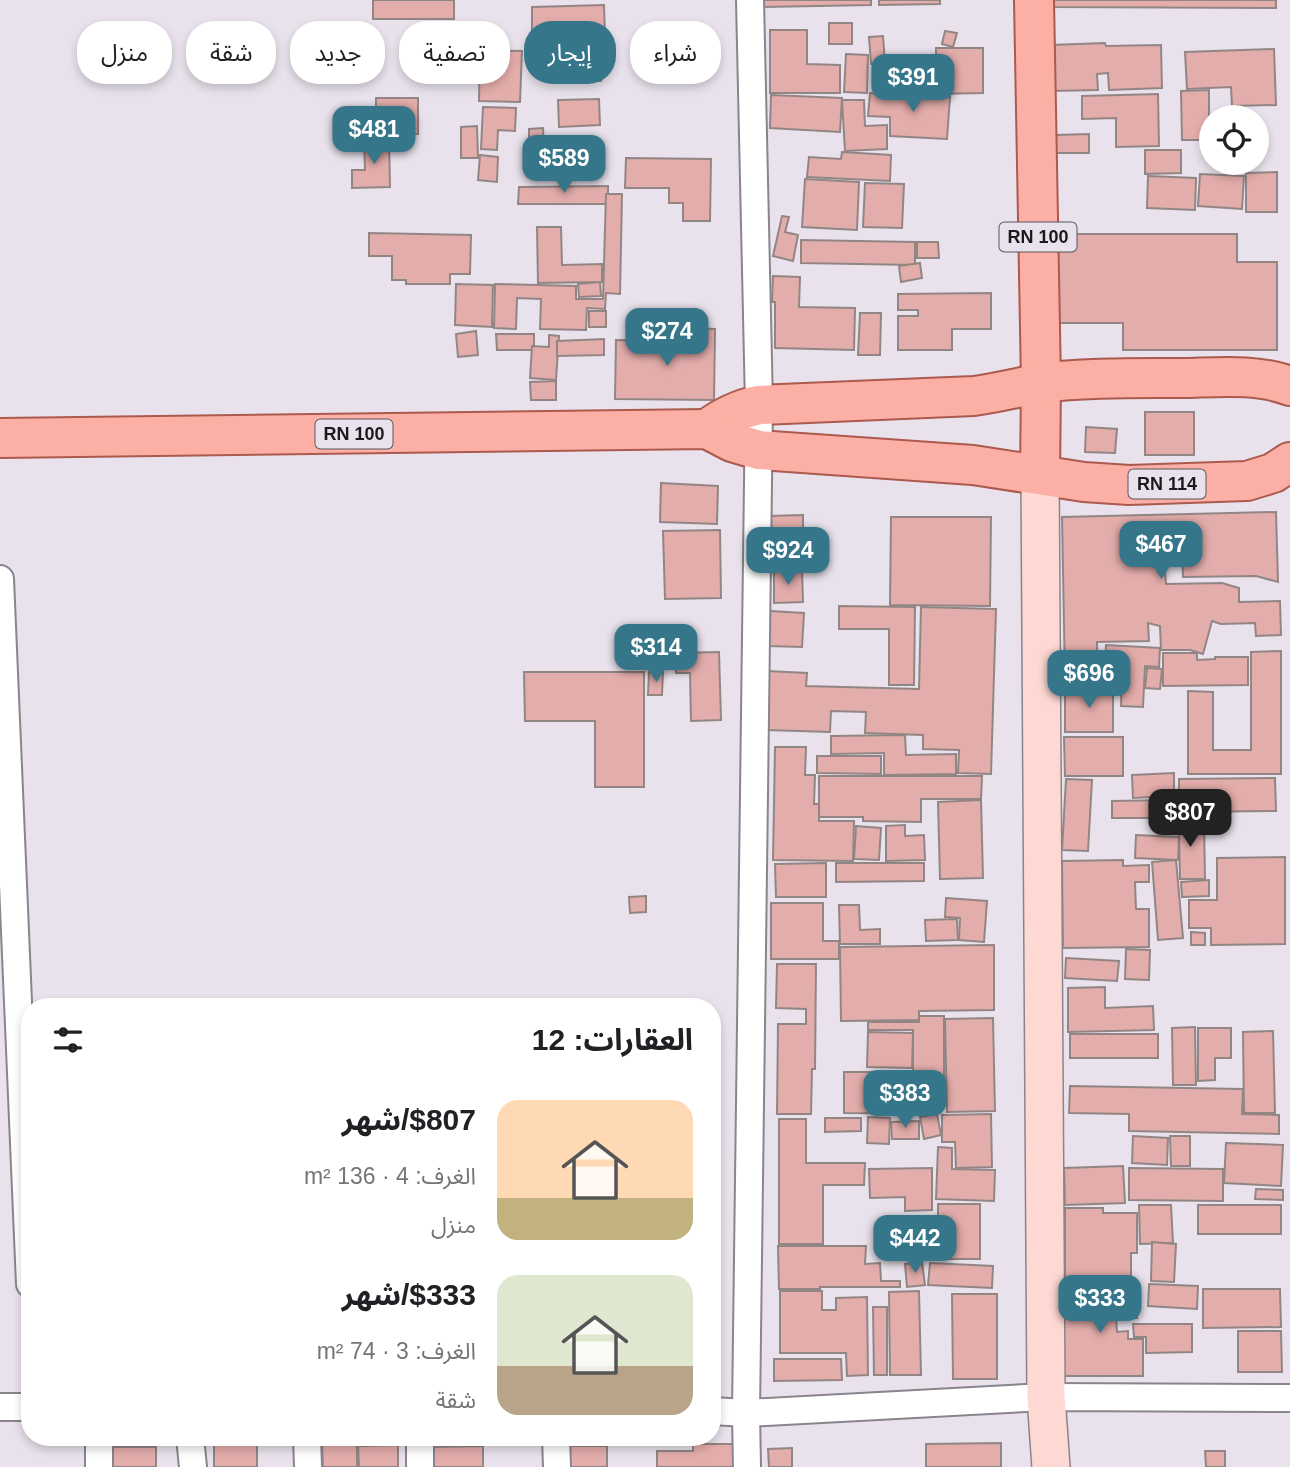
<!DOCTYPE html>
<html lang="ar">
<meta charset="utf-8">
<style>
body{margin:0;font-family:Arial,"Noto Sans Arabic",sans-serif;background:#f2f2f2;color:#202124;direction:rtl;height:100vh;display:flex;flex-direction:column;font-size:26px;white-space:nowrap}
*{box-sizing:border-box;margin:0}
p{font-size:23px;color:#757577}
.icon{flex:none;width:38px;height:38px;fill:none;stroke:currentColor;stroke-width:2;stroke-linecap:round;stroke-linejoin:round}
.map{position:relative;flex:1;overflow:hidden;direction:ltr}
.panel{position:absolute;left:21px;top:998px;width:700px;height:448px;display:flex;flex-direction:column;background:#fff;border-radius:28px;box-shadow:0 4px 10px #0003;direction:rtl}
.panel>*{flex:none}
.guide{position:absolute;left:21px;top:21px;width:700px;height:63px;direction:rtl;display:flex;gap:14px}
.controls{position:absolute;left:1199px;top:105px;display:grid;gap:14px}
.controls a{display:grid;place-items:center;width:70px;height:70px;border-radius:50%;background:#fff;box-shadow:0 4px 10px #0003;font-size:35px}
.price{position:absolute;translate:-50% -60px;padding:0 16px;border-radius:14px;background:#36768a;color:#fff;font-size:23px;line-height:46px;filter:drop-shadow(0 2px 4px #0008)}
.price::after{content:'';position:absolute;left:50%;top:42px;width:21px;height:16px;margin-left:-10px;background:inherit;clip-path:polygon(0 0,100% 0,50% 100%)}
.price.selected{background:#222;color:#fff}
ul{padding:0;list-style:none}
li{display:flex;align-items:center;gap:21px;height:175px;padding:0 28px}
li span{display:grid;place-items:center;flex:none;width:196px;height:140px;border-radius:21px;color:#555}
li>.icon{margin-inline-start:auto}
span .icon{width:84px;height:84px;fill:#fffc;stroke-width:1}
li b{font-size:30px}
h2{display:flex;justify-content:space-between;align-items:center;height:84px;padding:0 28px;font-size:30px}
.pill{padding:0 24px;border-radius:28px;background:#fff;box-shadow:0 4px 10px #0003;font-size:24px;line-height:63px}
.pill.selected{background:#36768a;color:#fff}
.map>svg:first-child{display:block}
.building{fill:#e3adab;stroke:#928685;stroke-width:2}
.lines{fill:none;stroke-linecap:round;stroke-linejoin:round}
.street-casing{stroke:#8a848d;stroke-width:30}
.secondary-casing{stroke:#8a848d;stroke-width:40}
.primary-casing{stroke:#ac594e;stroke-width:42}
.street{stroke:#fff;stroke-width:26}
.secondary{stroke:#fed8d2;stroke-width:37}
.primary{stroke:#fcb0a5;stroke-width:38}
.labels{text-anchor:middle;stroke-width:5;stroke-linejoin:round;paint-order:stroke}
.shield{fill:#e9e2ec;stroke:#5a555b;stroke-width:2}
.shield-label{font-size:18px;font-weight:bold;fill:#1c191d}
</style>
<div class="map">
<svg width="1290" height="1467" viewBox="0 0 1290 1467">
<rect width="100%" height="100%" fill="#e9e2ec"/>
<!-- building -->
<g class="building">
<rect x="373" y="0" width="81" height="19"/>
<polygon points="764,0 871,0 871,5 764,7"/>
<polygon points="879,0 940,0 940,4 879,5"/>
<polygon points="1050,0 1276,0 1276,8 1050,7"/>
<polygon points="604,5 605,34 532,36 532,7"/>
<rect x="829" y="23" width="23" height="21"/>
<polygon points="770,30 807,30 807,64 840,65 840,93 770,93"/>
<polygon points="945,31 957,33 953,47 942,44"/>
<polygon points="883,36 885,63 871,64 869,37"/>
<polygon points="533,38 554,38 554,44 601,44 601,81 549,81 549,51 533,51"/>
<polygon points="1105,43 1106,46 1161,45 1162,88 1109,90 1108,73 1097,74 1098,90 1051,91 1050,45"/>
<polygon points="936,48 983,48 983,93 936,94"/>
<polygon points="1274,49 1276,105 1232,106 1231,87 1187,89 1185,52"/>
<polygon points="480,50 522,51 520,102 479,101"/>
<polygon points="846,54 868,55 867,93 844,92"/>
<polygon points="1209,90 1209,140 1182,140 1181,91"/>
<polygon points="870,93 950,97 947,139 890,136 890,117 868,116"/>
<polygon points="1158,94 1159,146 1116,147 1116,118 1082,119 1082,96"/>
<polygon points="771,95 842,98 840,132 770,128"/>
<rect x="376" y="98" width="42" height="36"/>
<polygon points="599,99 600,125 559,127 558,100"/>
<polygon points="842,100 864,100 865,126 887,125 887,149 845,151"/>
<polygon points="483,107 516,108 515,131 498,130 497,150 481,149"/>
<polygon points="477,126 478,158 461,158 461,127"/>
<polygon points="543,128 544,149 529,149 529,129"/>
<polygon points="1089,134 1089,153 1055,153 1055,135"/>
<polygon points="364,139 389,139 390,187 352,188 352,170 365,170"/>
<polygon points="1145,150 1181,150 1181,173 1145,174"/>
<polygon points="842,152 891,155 890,181 807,177 809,157 841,159"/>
<polygon points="480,155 498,157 497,182 478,180"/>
<polygon points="626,158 711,159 710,221 683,221 683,203 669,203 669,188 625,188"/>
<polygon points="1277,172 1277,212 1246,212 1246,173"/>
<polygon points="1200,174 1244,176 1242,209 1198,206"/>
<polygon points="1148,176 1196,178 1195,210 1147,208"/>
<polygon points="805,179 859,182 857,230 802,227"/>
<polygon points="865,183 904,184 902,228 863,227"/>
<polygon points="608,186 608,204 518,204 519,187"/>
<polygon points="606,194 622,194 620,294 606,293 605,309 587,308 586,330 540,329 541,299 517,298 516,329 494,328 495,284 576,286 576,299 603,299"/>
<polygon points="782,216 789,217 785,232 798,235 793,261 773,256"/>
<polygon points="537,227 561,227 562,265 602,264 602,282 538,283"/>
<polygon points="369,233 471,235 470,274 450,274 450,284 406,284 406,280 392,280 392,256 369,256"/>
<polygon points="1056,234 1237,234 1237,262 1277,262 1277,350 1123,350 1123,323 1056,323"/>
<polygon points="801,240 915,242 915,265 801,263"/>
<polygon points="917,242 938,242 939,258 917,258"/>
<polygon points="920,263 922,278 901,282 899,266"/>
<polygon points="773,276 800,277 799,307 855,308 854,350 775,348 775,302 772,302"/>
<polygon points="600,282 601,296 579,297 578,284"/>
<polygon points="456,284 493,285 492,327 455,325"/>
<polygon points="991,293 991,329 952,329 952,350 898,350 898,316 918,316 918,310 898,310 898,294"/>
<rect x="589" y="311" width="17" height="16"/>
<polygon points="860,313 881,313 880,355 858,355"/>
<polygon points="693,328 715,329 714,400 615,399 616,340 693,341"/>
<polygon points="476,331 478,355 458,357 456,334"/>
<polygon points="496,334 534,334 534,350 497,350"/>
<polygon points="549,335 559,336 556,380 530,378 532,346 549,347"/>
<polygon points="604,339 604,355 557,356 557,341"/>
<polygon points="556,381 556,400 531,400 530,382"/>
<rect x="1145" y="412" width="49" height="43"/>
<polygon points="1086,427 1117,429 1115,453 1085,452"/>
<polygon points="661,483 718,486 717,524 660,522"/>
<polygon points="1276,512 1278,582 1256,576 1183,577 1182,548 1164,549 1161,560 1134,561 1165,570 1166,584 1222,583 1239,588 1239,602 1280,601 1281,635 1256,636 1255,623 1221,624 1212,621 1203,654 1190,650 1161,650 1160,626 1148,623 1149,641 1097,642 1098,687 1065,678 1062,517"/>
<polygon points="803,515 803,545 768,545 768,516"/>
<polygon points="891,517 991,517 990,606 890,605"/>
<polygon points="720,530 721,598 665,599 663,531"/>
<polygon points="802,571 803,602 774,603 774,572"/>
<polygon points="839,606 915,607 914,685 889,685 889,629 839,629"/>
<polygon points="921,607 996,609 991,774 958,773 959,750 923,749 923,735 865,733 866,712 831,711 830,732 766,730 768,671 807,673 806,686 919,689"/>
<polygon points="770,611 804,613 802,647 768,646"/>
<polygon points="1106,645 1160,648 1159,667 1145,666 1143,707 1121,706 1122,668 1105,667"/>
<polygon points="1281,651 1281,774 1188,774 1188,691 1213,692 1213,750 1251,750 1251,652"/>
<polygon points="719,652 721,720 691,721 690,673 676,673 675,653"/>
<polygon points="1163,653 1197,653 1197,660 1215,659 1215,657 1248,657 1248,685 1163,686"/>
<polygon points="1147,668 1162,669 1160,689 1145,688"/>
<polygon points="524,672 644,672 644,787 595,787 595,721 525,721"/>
<polygon points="649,672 663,672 662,695 648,695"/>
<rect x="1065" y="689" width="48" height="43"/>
<polygon points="905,735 906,755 956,754 956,774 884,775 884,753 831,754 831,736"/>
<polygon points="1064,737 1123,737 1123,776 1065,776"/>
<polygon points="775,747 806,747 805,775 815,775 814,804 819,804 819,821 854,821 853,861 773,860"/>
<polygon points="817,756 881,756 881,774 817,773"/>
<polygon points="1174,773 1174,796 1133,798 1132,775"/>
<polygon points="819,776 982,776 981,799 921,799 921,822 863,821 863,817 819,817"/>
<polygon points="1275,778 1276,811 1179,812 1179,779"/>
<polygon points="1066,779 1092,780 1088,851 1062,850"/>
<polygon points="981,800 983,878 940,879 938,802"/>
<polygon points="1170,800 1170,818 1112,818 1112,801"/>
<polygon points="1204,822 1205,879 1180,879 1179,831 1164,831 1164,823"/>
<polygon points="905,825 905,836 924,835 925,860 886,861 886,826"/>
<polygon points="856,826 881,828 879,860 854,859"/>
<polygon points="1136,835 1179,837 1178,860 1135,858"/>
<polygon points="1285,857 1285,944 1211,945 1211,928 1189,928 1189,900 1217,900 1217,858"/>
<polygon points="1123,860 1123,866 1149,865 1149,882 1135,882 1136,909 1149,909 1149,947 1063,948 1062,861"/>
<polygon points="1176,860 1183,938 1158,940 1152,862"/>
<polygon points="826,863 826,897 776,897 775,864"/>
<polygon points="836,863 924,863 924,881 836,882"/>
<polygon points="1209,880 1209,896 1182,897 1181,882"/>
<polygon points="646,896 646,912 630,913 629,897"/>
<polygon points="946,898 987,901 984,942 959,940 960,918 945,917"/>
<polygon points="771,903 823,903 823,941 839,941 839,959 771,959"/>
<polygon points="839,905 859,905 860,930 880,929 880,944 840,944"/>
<polygon points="957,919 958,940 926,941 925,920"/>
<polygon points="1191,932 1205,933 1205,945 1191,945"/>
<polygon points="994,945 994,1010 919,1011 919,1020 841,1021 840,947"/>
<polygon points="1126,949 1150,950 1149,980 1125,979"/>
<polygon points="1066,958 1119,961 1117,981 1065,978"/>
<polygon points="777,964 816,964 815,1069 812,1069 811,1114 777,1114 778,1024 806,1024 806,1009 776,1008"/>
<polygon points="1105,987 1105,1008 1153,1006 1154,1030 1068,1032 1068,988"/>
<polygon points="919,1016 944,1016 944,1091 938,1091 937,1114 844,1113 844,1072 877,1072 877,1083 913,1084 913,1030 868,1030 868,1022 919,1022"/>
<polygon points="993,1018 995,1111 947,1112 945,1019"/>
<polygon points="1195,1027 1196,1085 1173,1085 1172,1028"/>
<polygon points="1198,1028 1231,1028 1231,1058 1215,1058 1215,1080 1198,1081"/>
<polygon points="1273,1031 1275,1113 1244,1113 1243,1032"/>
<polygon points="868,1032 913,1033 912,1068 867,1067"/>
<rect x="1070" y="1034" width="88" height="24"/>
<polygon points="1070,1086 1243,1089 1242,1114 1279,1115 1279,1134 1129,1131 1129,1114 1069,1113"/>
<polygon points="937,1114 941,1135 924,1139 920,1117"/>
<polygon points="991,1114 992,1167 956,1168 955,1142 942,1142 942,1115"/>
<polygon points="868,1117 890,1118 889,1144 867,1143"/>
<polygon points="825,1118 861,1118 861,1131 825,1132"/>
<polygon points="779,1119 806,1119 806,1163 865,1163 864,1185 823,1185 823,1244 779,1244"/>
<polygon points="919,1121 919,1139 892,1139 891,1122"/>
<polygon points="1133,1136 1168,1138 1167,1165 1132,1163"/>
<polygon points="1170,1136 1190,1136 1190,1166 1171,1166"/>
<polygon points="1226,1143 1283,1145 1281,1186 1224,1183"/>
<polygon points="938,1147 952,1148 952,1169 995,1170 994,1201 936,1199"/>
<polygon points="1123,1166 1125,1203 1065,1205 1064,1168"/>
<polygon points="932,1168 932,1210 905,1211 905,1197 870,1198 869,1169"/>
<polygon points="1129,1168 1223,1169 1223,1201 1129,1200"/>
<polygon points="1256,1189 1283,1190 1283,1200 1255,1199"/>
<rect x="938" y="1204" width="42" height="55"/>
<polygon points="1139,1205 1171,1205 1173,1243 1140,1244"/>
<rect x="1198" y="1205" width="83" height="29"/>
<polygon points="1065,1208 1103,1208 1103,1213 1137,1213 1137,1253 1131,1253 1131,1286 1065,1286"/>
<polygon points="1152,1242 1176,1244 1174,1282 1151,1281"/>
<polygon points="778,1246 866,1246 865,1264 880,1263 881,1281 900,1281 900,1287 820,1287 820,1289 779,1289"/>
<polygon points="922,1262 925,1285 907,1287 905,1264"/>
<polygon points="930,1263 993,1266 992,1288 928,1285"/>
<polygon points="1149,1284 1198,1286 1197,1309 1148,1306"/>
<polygon points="1203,1289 1280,1289 1281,1327 1203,1328"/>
<polygon points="780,1291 822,1291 822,1310 836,1310 836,1298 867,1297 868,1375 847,1376 846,1353 780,1353"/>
<polygon points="919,1291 921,1375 890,1375 889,1292"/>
<polygon points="1137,1291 1137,1318 1116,1318 1117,1332 1128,1331 1128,1339 1143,1339 1143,1376 1064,1376 1064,1292"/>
<polygon points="952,1294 997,1294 997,1379 953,1379"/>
<polygon points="873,1307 887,1307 887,1375 874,1375"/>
<polygon points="1133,1324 1192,1324 1192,1352 1146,1353 1146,1337 1134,1337"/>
<polygon points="1238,1331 1281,1331 1282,1372 1238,1372"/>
<polygon points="774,1359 841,1359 842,1380 774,1381"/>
<rect x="214" y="1443" width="43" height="24"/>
<polygon points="357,1443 357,1467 323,1467 322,1444"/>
<polygon points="1001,1443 1001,1467 926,1467 926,1444"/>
<polygon points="693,1444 734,1444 734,1467 657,1467 657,1451 693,1451"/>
<polygon points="398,1445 398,1467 359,1467 358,1446"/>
<polygon points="483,1446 483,1467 431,1467 430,1447"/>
<rect x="550" y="1446" width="57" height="21"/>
<rect x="112" y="1447" width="44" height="20"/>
<polygon points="792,1448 792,1467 769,1467 768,1449"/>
<polygon points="1205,1451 1225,1451 1225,1467 1206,1467"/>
</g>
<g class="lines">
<defs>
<g id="street">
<polyline points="0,579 30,1284"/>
<polyline points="0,1407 30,1407"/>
<polyline points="712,1411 746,1413 1046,1397 1290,1398"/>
<polyline points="190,1437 193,1467"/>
<polyline points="307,1437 308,1467"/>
<polyline points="556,1437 557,1467"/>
<polyline points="99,1467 99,1437"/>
<polyline points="420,1467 420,1437"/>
<polyline points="747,1467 746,1413 759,405 750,0"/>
</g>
<polyline id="secondary" points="1040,475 1046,1397 1051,1467"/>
<g id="primary">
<polyline points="1034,0 1041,383 1040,475"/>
<path d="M707,429C723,417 739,409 759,405L974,396C1003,392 1030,384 1059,381C1102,377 1145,378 1188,378C1222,377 1258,374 1290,386"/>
<polyline points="0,438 707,429 732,442 759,450 973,465 1084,482 1129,485 1247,481 1273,473 1290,462"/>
</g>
</defs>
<!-- street casing -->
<use href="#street" class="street-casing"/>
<!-- secondary casing -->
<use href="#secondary" class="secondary-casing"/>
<!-- primary casing -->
<use href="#primary" class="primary-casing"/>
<!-- street -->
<use href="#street" class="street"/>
<!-- secondary -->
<use href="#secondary" class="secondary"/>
<!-- primary -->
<use href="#primary" class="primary"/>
</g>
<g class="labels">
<!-- shield labels -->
<g class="shield">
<rect x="999.5" y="222.5" width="77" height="29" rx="5"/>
<rect x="315.5" y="419.5" width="77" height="29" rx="5"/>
<rect x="1128.5" y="469.5" width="77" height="29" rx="5"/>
</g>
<g class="shield-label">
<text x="1038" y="243">RN 100</text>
<text x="354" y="440">RN 100</text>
<text x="1167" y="490">RN 114</text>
</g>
</g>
</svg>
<div class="controls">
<a><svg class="icon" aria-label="locate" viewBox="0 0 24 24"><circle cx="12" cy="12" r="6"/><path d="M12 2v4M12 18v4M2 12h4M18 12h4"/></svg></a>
</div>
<b class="price" style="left:913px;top:114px">$391</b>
<b class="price" style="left:374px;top:166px">$481</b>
<b class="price" style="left:564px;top:195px">$589</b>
<b class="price" style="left:667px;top:368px">$274</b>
<b class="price" style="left:1161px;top:581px">$467</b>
<b class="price" style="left:788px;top:587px">$924</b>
<b class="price" style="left:656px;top:684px">$314</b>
<b class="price" style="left:1089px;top:710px">$696</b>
<b class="price selected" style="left:1190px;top:849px">$807</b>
<b class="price" style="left:905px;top:1130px">$383</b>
<b class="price" style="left:915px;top:1275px">$442</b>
<b class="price" style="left:1100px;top:1335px">$333</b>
<div class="guide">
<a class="pill">شراء</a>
<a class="pill selected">إيجار</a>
<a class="pill">تصفية</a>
<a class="pill">جديد</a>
<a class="pill">شقة</a>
<a class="pill">منزل</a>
</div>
<section class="panel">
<h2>العقارات: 12<svg class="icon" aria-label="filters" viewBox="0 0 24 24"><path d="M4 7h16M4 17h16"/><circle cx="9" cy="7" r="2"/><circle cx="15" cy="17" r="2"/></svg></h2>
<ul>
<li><span style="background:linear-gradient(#ffd9b3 70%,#c2b280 0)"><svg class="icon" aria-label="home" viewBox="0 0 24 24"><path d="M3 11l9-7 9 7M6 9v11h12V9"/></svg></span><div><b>$807/شهر</b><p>الغرف: 4 · 136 m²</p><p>منزل</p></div></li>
<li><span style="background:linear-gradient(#dfe7d0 65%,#b9a48a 0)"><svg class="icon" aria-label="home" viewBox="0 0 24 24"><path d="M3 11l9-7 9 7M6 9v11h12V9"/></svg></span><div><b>$333/شهر</b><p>الغرف: 3 · 74 m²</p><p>شقة</p></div></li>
</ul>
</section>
</div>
